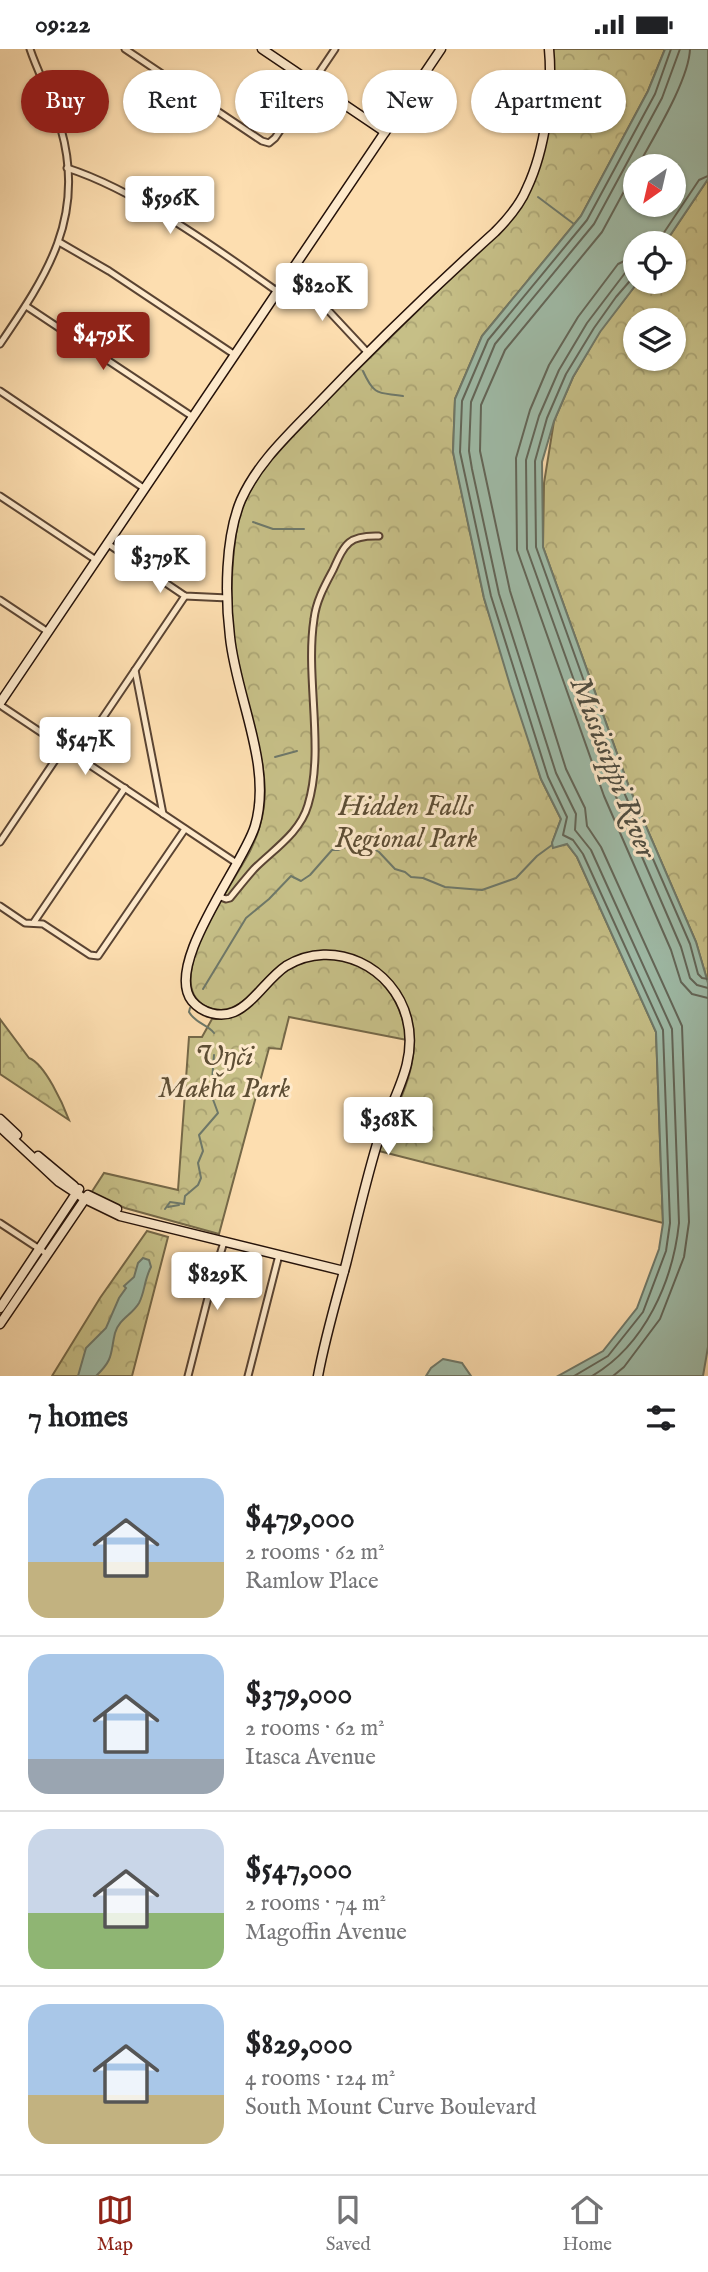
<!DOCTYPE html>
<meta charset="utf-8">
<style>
body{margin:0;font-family:"IM FELL English",serif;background:#f6f6f6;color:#202124;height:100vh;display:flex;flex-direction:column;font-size:26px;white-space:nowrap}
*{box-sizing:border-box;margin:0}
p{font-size:23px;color:#757577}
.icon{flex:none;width:38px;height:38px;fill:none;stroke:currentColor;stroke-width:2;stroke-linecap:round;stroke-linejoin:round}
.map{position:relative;height:1327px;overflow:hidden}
.side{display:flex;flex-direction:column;background:#fff;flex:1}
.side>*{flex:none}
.guide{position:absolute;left:21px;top:21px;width:667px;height:63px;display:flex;gap:14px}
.needle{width:46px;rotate:214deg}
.tools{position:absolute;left:623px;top:105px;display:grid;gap:14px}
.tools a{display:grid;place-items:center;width:63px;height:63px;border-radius:50%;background:#fff;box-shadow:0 2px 5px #0004;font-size:35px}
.price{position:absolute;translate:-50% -60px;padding:0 16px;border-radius:7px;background:#fff;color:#222;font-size:23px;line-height:46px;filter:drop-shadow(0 2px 4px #0008)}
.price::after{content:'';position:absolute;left:50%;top:42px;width:21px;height:16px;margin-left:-10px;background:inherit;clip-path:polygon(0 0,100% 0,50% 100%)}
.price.active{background:#8f2418;color:#fff}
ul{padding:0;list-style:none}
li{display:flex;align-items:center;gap:21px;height:175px;padding:0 28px}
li+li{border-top:2px solid #e0e0e0}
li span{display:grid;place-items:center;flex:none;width:196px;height:140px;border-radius:21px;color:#555}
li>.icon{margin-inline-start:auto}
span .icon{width:84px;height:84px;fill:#fffc;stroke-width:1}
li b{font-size:30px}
h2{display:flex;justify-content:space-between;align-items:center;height:84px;padding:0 28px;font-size:30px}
.tag{padding:0 24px;border-radius:32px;background:#fff;box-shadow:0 2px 5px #0004;font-size:24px;line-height:63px}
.tag.active{background:#8f2418;color:#fff}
.status{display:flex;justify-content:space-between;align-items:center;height:49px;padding:0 35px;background:#fff;direction:ltr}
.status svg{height:19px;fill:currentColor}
.dock{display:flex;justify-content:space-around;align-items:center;height:98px;border-top:2px solid #e0e0e0;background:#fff;font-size:19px;color:#757577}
.dock a{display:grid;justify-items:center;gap:4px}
.dock .active{color:#8f2418}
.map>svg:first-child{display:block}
.park{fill:url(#park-crowns);stroke:#756848;stroke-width:2;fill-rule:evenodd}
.water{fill:#9fbca9;stroke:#6e7869;stroke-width:2;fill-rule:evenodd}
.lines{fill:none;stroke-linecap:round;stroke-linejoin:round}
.shore{stroke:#626659;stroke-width:2}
.stream{stroke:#6e7869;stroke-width:2}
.street-casing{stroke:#5a4433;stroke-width:9}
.secondary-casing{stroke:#241109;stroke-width:11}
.street{stroke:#feeacc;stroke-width:5}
.secondary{stroke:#feeacc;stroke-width:8}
.labels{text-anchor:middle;stroke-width:6;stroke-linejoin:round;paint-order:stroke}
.park-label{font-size:28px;font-style:italic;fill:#5d4e35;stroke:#feeacc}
.water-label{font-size:30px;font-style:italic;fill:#4f4d41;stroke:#feeacc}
</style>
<div class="status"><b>09:22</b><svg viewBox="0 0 49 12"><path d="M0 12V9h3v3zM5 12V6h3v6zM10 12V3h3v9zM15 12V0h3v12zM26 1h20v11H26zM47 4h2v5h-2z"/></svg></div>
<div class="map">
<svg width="708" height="1327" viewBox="0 0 708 1327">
<defs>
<pattern id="park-crowns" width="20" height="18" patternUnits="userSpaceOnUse" patternTransform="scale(1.75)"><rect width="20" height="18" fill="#c6bf87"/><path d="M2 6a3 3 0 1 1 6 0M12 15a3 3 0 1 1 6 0" fill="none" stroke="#aaa373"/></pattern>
</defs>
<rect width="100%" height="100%" fill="#fddeb0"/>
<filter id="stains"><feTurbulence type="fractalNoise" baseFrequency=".00286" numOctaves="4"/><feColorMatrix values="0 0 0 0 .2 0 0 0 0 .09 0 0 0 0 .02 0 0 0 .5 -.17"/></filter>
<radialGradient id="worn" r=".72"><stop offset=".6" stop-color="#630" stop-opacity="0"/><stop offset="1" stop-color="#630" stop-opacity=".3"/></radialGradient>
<!-- park -->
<g class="park">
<path d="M552,0H665L648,42L581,167L482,287L455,350L453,403L484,549L541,730L561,770L552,794L553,798L567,795L577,808L656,983L663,1174L379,1102C389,1071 409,1040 413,1007C421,944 366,887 302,906C267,915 256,950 231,959C218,964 201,959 194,946C176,910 233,835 250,802C257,788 262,772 264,757C268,725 257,693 250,663C244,641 238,618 234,596C229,562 231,484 244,454C254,431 270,412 285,392L507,174L543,100L554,28Z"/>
<path d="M708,130V934L696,893L629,738L543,498L544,434L554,372L573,328L600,282L638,233H674V194H665ZM635,271H674V310H635Z"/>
<path d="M318,909C371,909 400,941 407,991L289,968L281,1000L269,999L219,1185L125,1159L91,1144L104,1124L178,1141L189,988H202L212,970C245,970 256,946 278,927C290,917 304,912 318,909Z"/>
<path d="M0,970L29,1009C45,1015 63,1055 69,1071L0,1025Z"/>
<polygon points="147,1182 168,1188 132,1327 52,1327 100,1249"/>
</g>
<!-- water -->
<g class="water">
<path d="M665,0H708V130L665,194H635V233H638L600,283L573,328L554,372L542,413L543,498L629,738L696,893L708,934V1298L703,1327H558L603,1302L637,1259L659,1200L663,1174L656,983L577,808L567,795L553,799L552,794L561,770L541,730L510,636L484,549L457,423L453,403L455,350L482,287L581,167L648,42ZM635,117H674V156H635Z"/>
<path d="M143,1209L149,1211L151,1218C144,1231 145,1243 139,1254C132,1266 119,1270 115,1284C110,1305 114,1310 96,1327H78L86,1299L106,1279L119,1249L126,1239L124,1237L134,1228L138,1214Z"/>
<polygon points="443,1310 462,1314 471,1327 426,1327 431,1319"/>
</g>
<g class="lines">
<!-- shore -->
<g class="shore">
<path d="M638,117C653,89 689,31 690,0"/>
<polyline points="660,194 661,188 699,131 708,127"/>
<polyline points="635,207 618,215 578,268 549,316 530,361 516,409 517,501 604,747 671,901 681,933 692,945 708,949"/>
<polyline points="635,217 625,224 587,274 559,321 539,367 526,411 527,500 614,743 681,898 690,929 697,936 708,939"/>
<polyline points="635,226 616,248 594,279 566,325 547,369 535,412 536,498 623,741 690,895 698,925 702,929 708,930"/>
<polyline points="574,1327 608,1307 643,1263 666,1202 670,1174 663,981 583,805 573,791 563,786 567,768 548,728 491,547 460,403 462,352 488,291 587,171 655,45 671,0"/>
<path d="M592,1327C645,1296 673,1232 679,1174L672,980L591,801L575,781L576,765L556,724L499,545L472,420L469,402L471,353L495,295L594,175L662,49L680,0"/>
<polyline points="613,1327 624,1318 660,1270 684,1208 689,1173 682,977 601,798 587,777 585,759 566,720 510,542 480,402 481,356 505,301 602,183 635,122"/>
</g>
<!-- stream -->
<g class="stream">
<polyline points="538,148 574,175"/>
<path d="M363,322C375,349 380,343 403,347"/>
<polyline points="253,473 273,480 304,480"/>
<polyline points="275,708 297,702"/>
<polyline points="203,940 246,869 269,850 291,827 301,832 310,826 332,801 338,801 358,793 366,795 379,803 395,820 405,823 411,828 423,829 445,838 482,841 516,829 537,807 552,796"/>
<path d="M190,959L189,963C195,974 208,976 214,984"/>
<polyline points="168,1158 179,1156"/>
<polyline points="165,1160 170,1153 184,1155 185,1147 198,1136 201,1129 198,1114 203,1102 199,1086 218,1064 211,1045 214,1006"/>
</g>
<defs>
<g id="street">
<polyline points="125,0 262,92 269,94 275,89 335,0"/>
<path d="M67,119C136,141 219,201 278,243"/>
<polyline points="59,193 109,222 235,306"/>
<polyline points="286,230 326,259 368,304"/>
<polyline points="26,257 193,368"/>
<path d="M0,295C47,226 86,168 61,80C54,52 39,27 30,0"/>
<polyline points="0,342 145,440"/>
<polyline points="0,447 96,511"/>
<polyline points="108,495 185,547 228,549"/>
<polyline points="0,551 48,583"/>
<polyline points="135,621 163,765"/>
<polyline points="0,656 238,815"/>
<polyline points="77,707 185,547"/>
<polyline points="0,793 64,698"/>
<path d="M218,847L226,850L230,849C238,839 246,829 254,820C274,800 300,784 308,756C325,700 305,629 314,570C316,552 325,536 333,521C345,494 349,486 379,487"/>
<polyline points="0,857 25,874 43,875 90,906 98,907 185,780"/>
<polyline points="34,873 125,739"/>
<polyline points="0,1174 47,1205"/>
<polyline points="188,1327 214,1225 224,1193"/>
<polyline points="248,1327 279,1206"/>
</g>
<g id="secondary">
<polyline points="262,0 385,83"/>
<polyline points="0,654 441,0"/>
<polyline points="0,1070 17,1086"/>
<polyline points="0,1078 59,1133 85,1150 120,1167 344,1222"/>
<polyline points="38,1107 74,1137"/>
<polyline points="88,1146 117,1160"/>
<polyline points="0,1259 79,1140"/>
<polyline points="0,1275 87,1147"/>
<path d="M318,1327C325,1289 336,1252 346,1215C356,1175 365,1135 377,1095C389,1053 419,1016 407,970C394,918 334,888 286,917C268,929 253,955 234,963C220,969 202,964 192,952C163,916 244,815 255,777C273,717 236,648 230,588C225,547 225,489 241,451C257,415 286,388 313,360C371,299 432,240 495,183C508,170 520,156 527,139C545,101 553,42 549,0"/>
</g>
</defs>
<!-- street casing -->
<use href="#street" class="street-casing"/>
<!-- secondary casing -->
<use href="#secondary" class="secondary-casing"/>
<!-- street -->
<use href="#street" class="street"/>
<!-- secondary -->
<use href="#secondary" class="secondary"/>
</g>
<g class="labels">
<!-- park labels -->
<g class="park-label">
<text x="406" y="766">Hidden Falls<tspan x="406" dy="32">Regional Park</tspan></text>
<text x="224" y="1016">Uŋči<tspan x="224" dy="32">Makȟa Park</tspan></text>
</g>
<!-- water labels -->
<g class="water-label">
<text transform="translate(614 718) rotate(69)" y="10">Mississippi River</text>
</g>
</g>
<rect width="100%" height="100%" filter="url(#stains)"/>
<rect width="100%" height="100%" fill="url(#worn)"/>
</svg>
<div class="tools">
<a><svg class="needle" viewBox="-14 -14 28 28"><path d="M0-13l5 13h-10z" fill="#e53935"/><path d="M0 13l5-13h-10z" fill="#757577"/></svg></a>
<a><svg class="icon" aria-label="locate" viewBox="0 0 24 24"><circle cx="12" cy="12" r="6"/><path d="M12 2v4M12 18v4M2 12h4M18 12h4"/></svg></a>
<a><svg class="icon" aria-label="layers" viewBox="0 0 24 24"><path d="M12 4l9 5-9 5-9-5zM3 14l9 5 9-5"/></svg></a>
</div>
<b class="price" style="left:170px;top:187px">$596K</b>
<b class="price" style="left:322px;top:274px">$820K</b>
<b class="price active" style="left:103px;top:323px">$479K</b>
<b class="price" style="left:160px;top:546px">$379K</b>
<b class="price" style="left:85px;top:728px">$547K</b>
<b class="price" style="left:388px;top:1108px">$368K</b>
<b class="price" style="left:217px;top:1263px">$829K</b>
<div class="guide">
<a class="tag active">Buy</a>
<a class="tag">Rent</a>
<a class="tag">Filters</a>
<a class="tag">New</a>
<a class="tag">Apartment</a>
</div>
</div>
<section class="side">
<h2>7 homes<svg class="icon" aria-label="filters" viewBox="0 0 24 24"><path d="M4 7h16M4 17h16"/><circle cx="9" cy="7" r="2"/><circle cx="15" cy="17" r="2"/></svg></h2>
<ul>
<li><span style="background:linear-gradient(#a9c7e8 60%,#c2b280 0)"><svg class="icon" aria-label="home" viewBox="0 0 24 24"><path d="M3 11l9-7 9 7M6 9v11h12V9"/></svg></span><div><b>$479,000</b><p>2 rooms · 62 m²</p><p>Ramlow Place</p></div></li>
<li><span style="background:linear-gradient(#a9c7e8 75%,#9aa5b1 0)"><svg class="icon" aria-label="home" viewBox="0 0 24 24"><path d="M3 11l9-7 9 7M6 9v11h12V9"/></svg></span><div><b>$379,000</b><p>2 rooms · 62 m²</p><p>Itasca Avenue</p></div></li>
<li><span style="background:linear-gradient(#c9d6e8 60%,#8fb573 0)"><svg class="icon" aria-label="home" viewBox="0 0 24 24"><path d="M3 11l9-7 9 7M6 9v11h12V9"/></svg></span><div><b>$547,000</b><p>2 rooms · 74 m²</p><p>Magoffin Avenue</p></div></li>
<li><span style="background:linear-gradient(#a9c7e8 65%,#c2b280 0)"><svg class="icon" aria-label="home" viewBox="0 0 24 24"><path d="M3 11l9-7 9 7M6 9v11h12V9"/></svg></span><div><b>$829,000</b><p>4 rooms · 124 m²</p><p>South Mount Curve Boulevard</p></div></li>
</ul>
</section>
<nav class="dock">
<a class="active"><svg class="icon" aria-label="map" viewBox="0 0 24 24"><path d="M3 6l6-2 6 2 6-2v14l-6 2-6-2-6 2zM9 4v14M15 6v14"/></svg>Map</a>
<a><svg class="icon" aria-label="saved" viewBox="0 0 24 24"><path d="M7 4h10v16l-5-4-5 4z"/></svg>Saved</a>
<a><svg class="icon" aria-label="home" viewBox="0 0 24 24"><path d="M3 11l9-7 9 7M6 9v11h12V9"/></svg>Home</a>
</nav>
